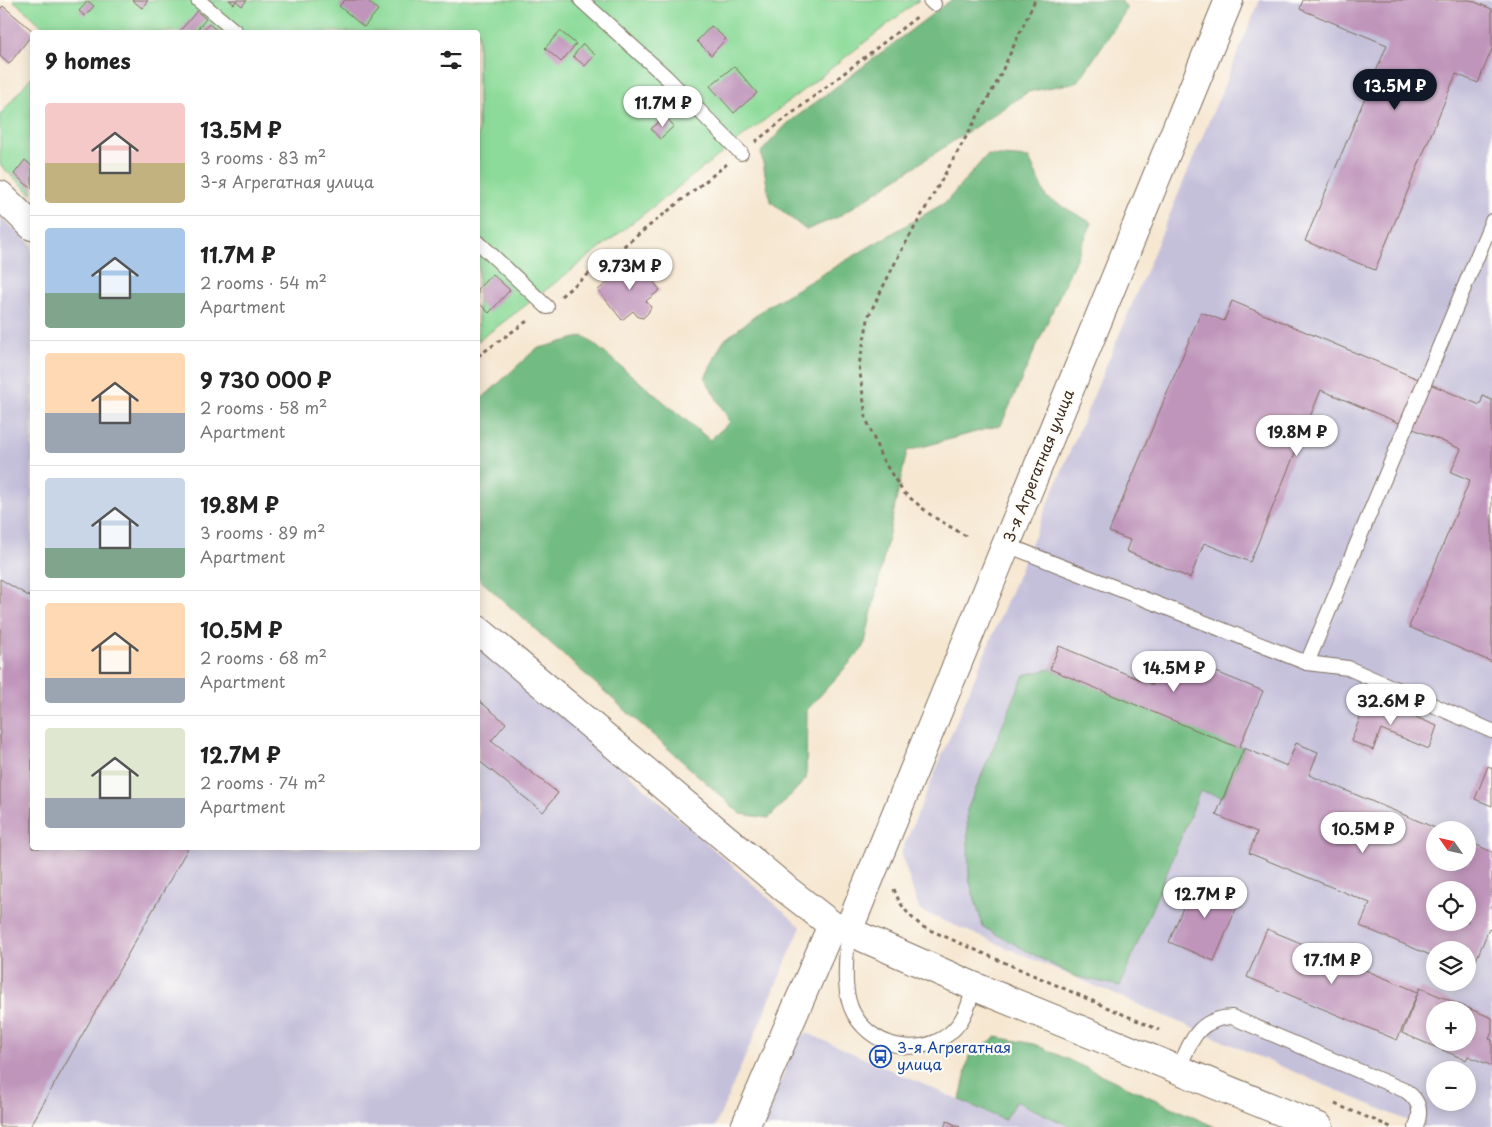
<!DOCTYPE html>
<meta charset="utf-8">
<style>
body{margin:0;font-family:"Playpen Sans",sans-serif;background:#f2f2f2;color:#222;height:100vh;display:flex;flex-direction:column;font-size:19px;white-space:nowrap}
*{box-sizing:border-box;margin:0}
p{font-size:16px;color:#767676}
.icon{flex:none;width:28px;height:28px;fill:none;stroke:currentColor;stroke-width:2;stroke-linecap:round;stroke-linejoin:round}
.map{position:relative;flex:1;overflow:hidden}
.sheet{position:absolute;left:30px;top:30px;width:450px;height:820px;display:flex;flex-direction:column;background:#fff;border-radius:5px;box-shadow:0 2px 12px #0003}
.sheet>*{flex:none}
.needle{width:32px;rotate:304deg}
.buttons{position:absolute;left:1426px;top:821px;display:grid;gap:10px}
.buttons a{display:grid;place-items:center;width:50px;height:50px;border-radius:50%;background:#fff;box-shadow:0 2px 12px #0003;font-size:25px}
.price{position:absolute;translate:-50% -42px;padding:0 11px;border-radius:18px;background:#fff;color:#222;font-size:16px;line-height:32px;filter:drop-shadow(0 1px 2px #0008)}
.price::after{content:'';position:absolute;left:50%;top:30px;width:15px;height:11px;margin-left:-8px;background:inherit;clip-path:polygon(0 0,100% 0,50% 100%)}
.price.current{background:#111827;color:#fff}
ul{padding:0;list-style:none}
li{display:flex;align-items:center;gap:15px;height:125px;padding:0 15px}
li+li{border-top:1px solid #e0e0e0}
li span{display:grid;place-items:center;flex:none;width:140px;height:100px;border-radius:5px;color:#555}
li>.icon{margin-inline-start:auto}
span .icon{width:60px;height:60px;fill:#fffc;stroke-width:1}
li b{font-size:21px}
h2{display:flex;justify-content:space-between;align-items:center;height:60px;padding:0 15px;font-size:21px}
.map>svg:first-child{display:block}
.industrial{fill:#c5c0da;fill-rule:evenodd}
.green{fill:#8ddb9a;stroke:#64825c}
.forest{fill:#72bb82;stroke:#567250}
.building{fill:#c095bb;fill-rule:evenodd}
.lines{fill:none;stroke-linecap:round;stroke-linejoin:round}
.service-casing{stroke:#7c6c5d;stroke-width:16}
.minor-casing{stroke:#7c6c5d;stroke-width:30}
.tertiary-casing{stroke:#7c6c5d;stroke-width:30}
.path{stroke:#7c6c5d;stroke-width:3;stroke-dasharray:4 4;stroke-linecap:butt}
.service{stroke:#fff;stroke-width:14}
.minor{stroke:#fff;stroke-width:28}
.tertiary{stroke:#fff;stroke-width:28}
.labels{text-anchor:middle;stroke-width:4.5;stroke-linejoin:round;paint-order:stroke}
.street-label{font-size:15px;fill:#3b2a1e;stroke:#fdfcf7}
.transit-label{font-size:15px;fill:#164399;stroke:#fdfcf7;text-anchor:start}
</style>
<div class="map">
<svg width="1492" height="1127" viewBox="0 0 1492 1127">
<rect width="100%" height="100%" fill="#fdfcf7"/>
<filter id="ink" filterUnits="userSpaceOnUse"><feTurbulence type="fractalNoise" baseFrequency=".02" numOctaves="2"/><feDisplacementMap in="SourceGraphic" scale="10" xChannelSelector="R" yChannelSelector="G"/><feConvolveMatrix kernelMatrix="1 2 1 2 8 2 1 2 1" color-interpolation-filters="sRGB"/></filter>
<filter id="wash" filterUnits="userSpaceOnUse"><feTurbulence type="fractalNoise" baseFrequency=".0096" numOctaves="4" result="noise"/><feDisplacementMap in="SourceGraphic" scale="20" xChannelSelector="R" yChannelSelector="G"/><feGaussianBlur stdDeviation="1.12" result="paint"/><feColorMatrix in="noise" values="0 0 0 0 0 0 0 0 0 0 0 0 0 0 0 0 0 1.4 0 .05"/><feComposite in="paint" operator="in"/></filter>
<g filter="url(#wash)">
<rect width="100%" height="100%" fill="#f6e7d1"/>
<!-- industrial -->
<g class="industrial">
<path d="M1260,0H1492V1127H1422L919,910L901,853ZM1435,830H1468V862H1435ZM1435,890H1468V922H1435ZM1435,950H1468V982H1435ZM1435,1010H1468V1042H1435ZM1435,1070H1468V1102H1435Z"/>
<polygon points="0,216 32,245 32,848 478,848 478,640 801,927 715,1127 0,1127"/>
<polygon points="807,1033 1004,1120 1016,1101 1071,1127 761,1127 799,1038"/>
</g>
<!-- green -->
<g class="green">
<polygon points="13,0 919,0 542,293 478,341 478,32 49,32"/>
<polygon points="32,76 32,194 0,165 0,115"/>
</g>
<!-- forest -->
<g class="forest">
<polygon points="951,0 1121,0 1127,9 1078,82 1028,92 838,217 806,230 770,201 761,152 787,124"/>
<polygon points="987,155 1029,158 1046,197 1092,223 1001,425 907,451 864,647 807,710 806,779 769,818 741,814 478,578 478,402 536,349 584,336 710,440 730,422 705,378 723,341 768,306 946,202"/>
<polygon points="1050,669 1244,748 1223,797 1200,791 1120,986 1073,976 983,927 969,879 967,810 1024,675"/>
<polygon points="996,1037 1034,1044 1215,1127 1071,1127 1016,1101 1004,1120 960,1100 969,1056"/>
</g>
<g id="blocks">
<!-- building -->
<g class="building">
<polygon points="132,0 148,0 142,8"/>
<polygon points="229,0 247,0 242,6 236,1 234,4"/>
<polygon points="345,0 367,0 378,10 364,27 339,6"/>
<polygon points="1303,0 1470,0 1492,9 1492,49 1478,83 1456,74 1375,270 1305,241 1387,45 1300,9"/>
<polygon points="88,1 94,6 85,16 79,11"/>
<polygon points="3,6 34,32 9,64 0,56 0,9"/>
<polygon points="197,11 206,19 195,32 179,32"/>
<polygon points="209,24 219,32 202,32"/>
<polygon points="711,26 726,39 711,55 697,41"/>
<polygon points="560,31 576,44 561,62 545,48"/>
<polygon points="583,44 595,55 585,66 573,56"/>
<polygon points="734,66 757,93 734,113 710,86"/>
<polygon points="665,116 674,126 660,139 651,129"/>
<polygon points="25,160 32,166 32,189 14,174"/>
<polygon points="636,259 660,290 646,301 651,307 648,313 643,318 638,317 633,311 622,320 598,290"/>
<polygon points="492,274 510,290 489,313 478,302 478,289"/>
<polygon points="1232,301 1480,405 1483,396 1492,400 1492,662 1409,627 1470,480 1451,472 1461,449 1321,390 1250,562 1204,543 1190,578 1126,551 1130,540 1109,532 1201,312 1224,321"/>
<polygon points="0,579 32,598 32,848 188,848 30,1127 0,1127"/>
<polygon points="1059,646 1153,685 1167,652 1263,691 1239,748 1050,669"/>
<polygon points="1368,697 1437,726 1429,749 1381,729 1373,750 1351,741"/>
<polygon points="478,700 506,723 491,741 558,793 543,812 478,760"/>
<path d="M1296,743L1318,752L1309,775L1440,830H1435V862H1468V841L1492,852V931L1489,929L1471,972L1468,971V950H1435V957L1360,926L1370,903L1249,853L1257,832L1216,815L1244,748L1287,766ZM1435,890H1468V922H1435Z"/>
<polygon points="1488,766 1492,768 1492,806 1475,799"/>
<polygon points="1195,878 1241,897 1214,961 1169,942"/>
<polygon points="1267,929 1418,992 1397,1040 1247,977"/>
<path d="M1420,988L1492,1018V1032L1489,1039L1492,1040V1066L1468,1056L1466,1060L1402,1033ZM1435,1010H1468V1042H1435Z"/>
<polygon points="947,1121 960,1127 944,1127"/>
</g>
</g>
</g>
<g filter="url(#ink)">
<use href="#blocks" fill-opacity="0" stroke="#7c6c5d" stroke-width="1"/>
<g class="lines">
<defs>
<g id="service">
<polyline points="198,0 236,32"/>
<polyline points="581,0 666,77 741,153"/>
<polyline points="930,0 934,4"/>
<polyline points="478,242 547,307"/>
<polyline points="1007,545 1307,663 1348,668 1492,731"/>
<polyline points="1307,663 1492,221"/>
<path d="M848,931C847,957 841,991 854,1014C876,1053 934,1059 960,1022C968,1010 971,999 973,986"/>
<path d="M1178,1070C1191,1042 1196,1019 1232,1017L1406,1091C1420,1101 1422,1111 1416,1127"/>
</g>
<g id="minor">
<polyline points="0,195 32,226"/>
<polyline points="478,630 787,890 832,925 848,931"/>
<polyline points="745,1127 832,925"/>
</g>
<polyline id="tertiary" points="1229,0 848,931 973,986 1319,1127"/>
</defs>
<!-- service casing -->
<use href="#service" class="service-casing"/>
<!-- minor casing -->
<use href="#minor" class="minor-casing"/>
<!-- tertiary casing -->
<use href="#tertiary" class="tertiary-casing"/>
<!-- path -->
<g class="path">
<polyline points="755,142 918,16"/>
<polyline points="561,296 727,164"/>
<polyline points="478,356 530,319"/>
<polyline points="966,536 932,516 903,492 881,457 866,418 859,365 869,315 899,255 996,84 1035,0"/>
<path d="M894,889C900,906 909,916 923,927L1159,1030"/>
<polyline points="1335,1104 1391,1127"/>
</g>
<!-- service -->
<use href="#service" class="service"/>
<!-- minor -->
<use href="#minor" class="minor"/>
<!-- tertiary -->
<use href="#tertiary" class="tertiary"/>
</g>
</g>
<!-- icons -->
<defs>
<symbol id="bus-ring" viewBox="-11 -11 22 22"><circle r="9.5" fill="#fdfcf7" stroke="#1a4fb4" stroke-width="1.5"/><path d="M-5-6H5V4H4V6H2V4H-2V6H-4V4H-5ZM-3.5-4V0h7V-4ZM-3.5 1.2v1.5H-2V1.2ZM2 1.2v1.5H3.5V1.2Z" fill="#1a4fb4"/></symbol>
</defs>
<g fill-rule="evenodd">
<use href="#bus-ring" x="868" y="1044" width="25" height="25"/>
</g>
<g class="labels">
<!-- street labels -->
<g class="street-label">
<text transform="translate(1039 466) rotate(-68)" y="5">3-я Агрегатная улица</text>
</g>
<!-- transit labels -->
<g class="transit-label">
<text x="897" y="1053">3-я Агрегатная<tspan x="897" dy="17">улица</tspan></text>
</g>
</g>
</svg>
<div class="buttons">
<a><svg class="needle" viewBox="-14 -14 28 28"><path d="M0-13l5 13h-10z" fill="#e53935"/><path d="M0 13l5-13h-10z" fill="#767676"/></svg></a>
<a><svg class="icon" aria-label="locate" viewBox="0 0 24 24"><circle cx="12" cy="12" r="6"/><path d="M12 2v4M12 18v4M2 12h4M18 12h4"/></svg></a>
<a><svg class="icon" aria-label="layers" viewBox="0 0 24 24"><path d="M12 4l9 5-9 5-9-5zM3 14l9 5 9-5"/></svg></a>
<a>+</a>
<a>−</a>
</div>
<b class="price current" style="left:1395px;top:111px">13.5M ₽</b>
<b class="price" style="left:663px;top:128px">11.7M ₽</b>
<b class="price" style="left:630px;top:291px">9.73M ₽</b>
<b class="price" style="left:1297px;top:457px">19.8M ₽</b>
<b class="price" style="left:1174px;top:693px">14.5M ₽</b>
<b class="price" style="left:1391px;top:726px">32.6M ₽</b>
<b class="price" style="left:1363px;top:854px">10.5M ₽</b>
<b class="price" style="left:1205px;top:919px">12.7M ₽</b>
<b class="price" style="left:1332px;top:985px">17.1M ₽</b>
<section class="sheet">
<h2>9 homes<svg class="icon" aria-label="filters" viewBox="0 0 24 24"><path d="M4 7h16M4 17h16"/><circle cx="9" cy="7" r="2"/><circle cx="15" cy="17" r="2"/></svg></h2>
<ul>
<li><span style="background:linear-gradient(#f6c9c9 60%,#c2b280 0)"><svg class="icon" aria-label="home" viewBox="0 0 24 24"><path d="M3 11l9-7 9 7M6 9v11h12V9"/></svg></span><div><b>13.5M ₽</b><p>3 rooms · 83 m²</p><p>3-я Агрегатная улица</p></div></li>
<li><span style="background:linear-gradient(#a9c7e8 65%,#7fa58c 0)"><svg class="icon" aria-label="home" viewBox="0 0 24 24"><path d="M3 11l9-7 9 7M6 9v11h12V9"/></svg></span><div><b>11.7M ₽</b><p>2 rooms · 54 m²</p><p>Apartment</p></div></li>
<li><span style="background:linear-gradient(#ffd9b3 60%,#9aa5b1 0)"><svg class="icon" aria-label="home" viewBox="0 0 24 24"><path d="M3 11l9-7 9 7M6 9v11h12V9"/></svg></span><div><b>9 730 000 ₽</b><p>2 rooms · 58 m²</p><p>Apartment</p></div></li>
<li><span style="background:linear-gradient(#c9d6e8 70%,#7fa58c 0)"><svg class="icon" aria-label="home" viewBox="0 0 24 24"><path d="M3 11l9-7 9 7M6 9v11h12V9"/></svg></span><div><b>19.8M ₽</b><p>3 rooms · 89 m²</p><p>Apartment</p></div></li>
<li><span style="background:linear-gradient(#ffd9b3 75%,#9aa5b1 0)"><svg class="icon" aria-label="home" viewBox="0 0 24 24"><path d="M3 11l9-7 9 7M6 9v11h12V9"/></svg></span><div><b>10.5M ₽</b><p>2 rooms · 68 m²</p><p>Apartment</p></div></li>
<li><span style="background:linear-gradient(#dfe7d0 70%,#9aa5b1 0)"><svg class="icon" aria-label="home" viewBox="0 0 24 24"><path d="M3 11l9-7 9 7M6 9v11h12V9"/></svg></span><div><b>12.7M ₽</b><p>2 rooms · 74 m²</p><p>Apartment</p></div></li>
</ul>
</section>
</div>
